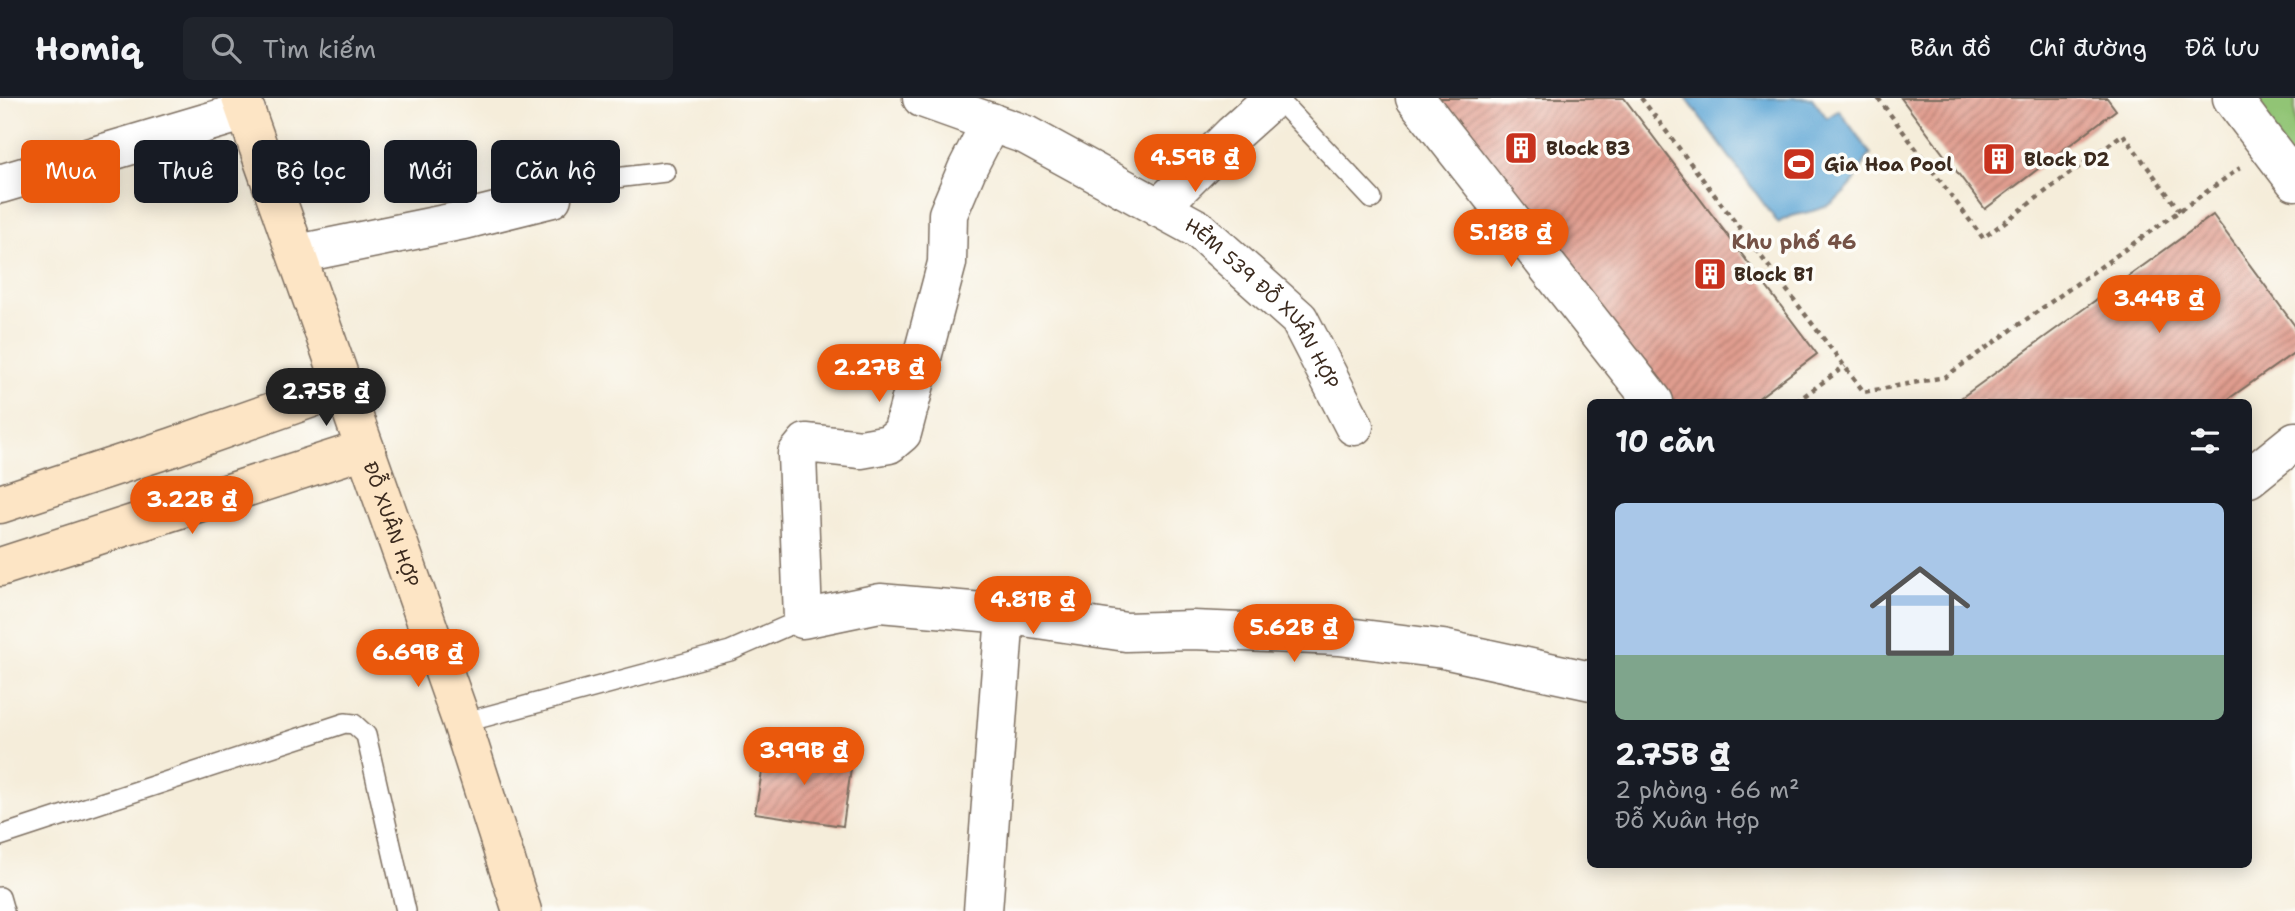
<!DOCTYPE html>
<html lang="vi">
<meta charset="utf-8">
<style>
body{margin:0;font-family:"Shantell Sans",sans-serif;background:#20242c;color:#f1f3f6;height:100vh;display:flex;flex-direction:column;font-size:26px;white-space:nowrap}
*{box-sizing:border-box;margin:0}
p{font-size:23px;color:#9ea1a6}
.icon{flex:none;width:38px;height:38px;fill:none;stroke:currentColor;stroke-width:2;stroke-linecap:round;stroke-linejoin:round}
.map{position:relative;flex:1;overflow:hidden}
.details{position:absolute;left:1587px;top:301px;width:665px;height:469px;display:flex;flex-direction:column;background:#171b24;border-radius:10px;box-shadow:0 4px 18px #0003}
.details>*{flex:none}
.hud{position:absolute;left:21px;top:42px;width:665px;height:63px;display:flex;gap:14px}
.price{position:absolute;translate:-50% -60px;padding:0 16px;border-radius:24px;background:#ea580c;color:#fff;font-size:23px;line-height:46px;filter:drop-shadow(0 2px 4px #0008)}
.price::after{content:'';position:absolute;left:50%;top:42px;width:21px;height:16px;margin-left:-10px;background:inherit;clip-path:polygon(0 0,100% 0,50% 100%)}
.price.current{background:#222;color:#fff}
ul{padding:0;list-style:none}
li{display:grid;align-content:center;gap:14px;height:371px;padding:0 28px}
li span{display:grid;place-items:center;height:217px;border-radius:10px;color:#555}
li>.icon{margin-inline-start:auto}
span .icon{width:126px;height:126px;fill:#fffc;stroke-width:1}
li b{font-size:30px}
h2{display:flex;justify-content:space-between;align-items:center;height:84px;padding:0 28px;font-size:30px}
.chip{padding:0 24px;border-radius:10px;background:#171b24;box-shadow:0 4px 18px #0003;font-size:24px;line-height:63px}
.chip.current{background:#ea580c;color:#fff}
header{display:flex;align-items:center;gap:42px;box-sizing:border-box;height:98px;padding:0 35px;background:#171b24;border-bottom:2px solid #363941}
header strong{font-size:33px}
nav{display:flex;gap:38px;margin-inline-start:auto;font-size:24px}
.search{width:490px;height:63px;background:#20242c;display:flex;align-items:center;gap:18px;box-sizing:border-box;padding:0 24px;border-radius:10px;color:#9ea1a6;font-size:26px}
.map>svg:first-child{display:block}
.park{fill:#91c475;stroke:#66774a;stroke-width:2}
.water{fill:#60a7d6;stroke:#4e687a;stroke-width:2}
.building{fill:url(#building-hatch)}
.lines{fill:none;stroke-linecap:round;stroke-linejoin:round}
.lane-casing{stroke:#7c6e60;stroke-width:22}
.street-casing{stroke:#7c6e60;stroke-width:41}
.secondary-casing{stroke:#7c6e60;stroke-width:41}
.path{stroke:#7c6e60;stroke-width:4.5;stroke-dasharray:5 5;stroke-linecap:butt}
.lane{stroke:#fff;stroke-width:19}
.street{stroke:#fff;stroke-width:38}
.secondary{stroke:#fde5c5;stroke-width:38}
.labels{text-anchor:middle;stroke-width:7;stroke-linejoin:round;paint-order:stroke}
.poi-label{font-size:19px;font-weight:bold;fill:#3b2a1e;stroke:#fdfcf7;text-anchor:start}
.street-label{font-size:19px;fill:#3b2a1e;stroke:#fdfcf7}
.neighbourhood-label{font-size:21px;font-weight:bold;fill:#755246;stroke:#fdfcf7}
</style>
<header>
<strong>Homiq</strong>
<div class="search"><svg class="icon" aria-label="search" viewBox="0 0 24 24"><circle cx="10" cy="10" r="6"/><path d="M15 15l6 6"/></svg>Tìm kiếm</div>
<nav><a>Bản đồ</a><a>Chỉ đường</a><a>Đã lưu</a></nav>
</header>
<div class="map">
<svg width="2295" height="813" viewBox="0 0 2295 813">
<defs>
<pattern id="building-hatch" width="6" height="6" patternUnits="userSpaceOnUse" patternTransform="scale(1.75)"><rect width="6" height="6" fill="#e09d8f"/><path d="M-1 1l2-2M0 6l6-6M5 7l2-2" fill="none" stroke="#b78074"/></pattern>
</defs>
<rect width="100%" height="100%" fill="#fdfcf7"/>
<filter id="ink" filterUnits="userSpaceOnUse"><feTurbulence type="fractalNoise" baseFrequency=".0143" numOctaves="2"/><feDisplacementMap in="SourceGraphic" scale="14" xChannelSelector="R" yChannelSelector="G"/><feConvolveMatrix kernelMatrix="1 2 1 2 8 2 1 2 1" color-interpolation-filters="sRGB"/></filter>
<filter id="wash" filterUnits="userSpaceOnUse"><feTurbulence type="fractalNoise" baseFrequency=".00686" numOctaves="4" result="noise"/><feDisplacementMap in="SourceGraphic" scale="28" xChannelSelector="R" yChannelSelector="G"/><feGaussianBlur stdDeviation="1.57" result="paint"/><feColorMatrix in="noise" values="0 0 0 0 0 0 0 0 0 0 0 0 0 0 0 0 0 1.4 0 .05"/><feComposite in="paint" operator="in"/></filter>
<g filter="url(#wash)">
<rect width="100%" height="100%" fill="#f5edda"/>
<!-- park -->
<polygon class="park" points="2247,0 2295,0 2295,66"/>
<!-- water -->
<path class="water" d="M1686,0H1812L1827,20L1839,12L1871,56C1862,63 1860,74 1854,84C1848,91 1842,98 1834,104C1816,117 1793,113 1778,125Z"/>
<g id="blocks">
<!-- building -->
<g class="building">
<polygon points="1436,0 1624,0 1817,256 1753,304 1665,304"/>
<polygon points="1901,0 2107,0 2116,12 1985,111"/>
<polygon points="2213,117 2295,228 2295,254 2224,304 1960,304 1958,302"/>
<polygon points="766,650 852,663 843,728 755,715"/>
</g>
</g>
</g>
<g filter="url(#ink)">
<use href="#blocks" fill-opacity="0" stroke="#7c6e60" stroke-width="2"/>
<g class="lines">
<defs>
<g id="lane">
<polyline points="1277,0 1372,101"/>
<polyline points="552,100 574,85 665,74"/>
<polyline points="462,625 730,553 803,521"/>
<polyline points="0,738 345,625 354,626 366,637 406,813"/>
<polyline points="0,799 4,813"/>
</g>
<g id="street">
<path id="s1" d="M922,0L1026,37L1198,131L1299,221L1354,328"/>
<polyline points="1415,0 1654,304"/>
<polyline points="2232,0 2295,83"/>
<polyline points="0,86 246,13"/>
<polyline points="1159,110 1233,36 1273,0"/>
<polyline points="297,156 464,122 552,100"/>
<polyline points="2249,380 2295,343"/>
<polyline points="1005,516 1126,534 1192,532 1339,538 1443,551 1591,583"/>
<polyline points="983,813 1005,516 880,505 803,521 797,356 806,345 861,351 889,346 902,335 947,165 948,116 967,71 991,24"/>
</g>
<g id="secondary">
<path id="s2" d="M241,0L462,625L522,813"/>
<polyline points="0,406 173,349 343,289"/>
<polyline points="0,469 365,351"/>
</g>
</defs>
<!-- lane casing -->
<use href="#lane" class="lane-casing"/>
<!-- street casing -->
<use href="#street" class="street-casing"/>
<!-- secondary casing -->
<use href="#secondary" class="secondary-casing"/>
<!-- path -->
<g class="path">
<polyline points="1641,0 1864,294 1945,279 2240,70"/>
<polyline points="1878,0 1983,140 2123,36 2180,113"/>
<polyline points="1796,304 1845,268"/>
</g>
<!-- lane -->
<use href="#lane" class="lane"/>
<!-- street -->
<use href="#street" class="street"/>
<!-- secondary -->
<use href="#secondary" class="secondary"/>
</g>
</g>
<!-- icons -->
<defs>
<symbol id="building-square" viewBox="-11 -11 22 22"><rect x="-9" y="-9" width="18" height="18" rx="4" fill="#c8321e" stroke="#fdfcf7"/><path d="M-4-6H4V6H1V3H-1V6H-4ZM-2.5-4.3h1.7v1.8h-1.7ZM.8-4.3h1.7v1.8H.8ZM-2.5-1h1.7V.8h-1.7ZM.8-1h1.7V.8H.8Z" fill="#fff"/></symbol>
<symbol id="stadium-square" viewBox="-11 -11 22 22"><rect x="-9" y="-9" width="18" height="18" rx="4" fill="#c8321e" stroke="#fdfcf7"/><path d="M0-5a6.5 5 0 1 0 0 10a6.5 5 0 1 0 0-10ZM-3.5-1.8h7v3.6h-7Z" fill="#fff"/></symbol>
</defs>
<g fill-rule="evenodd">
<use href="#building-square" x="1502" y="31" width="38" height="38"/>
<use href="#building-square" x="1980" y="42" width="38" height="38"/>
<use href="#stadium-square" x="1780" y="47" width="38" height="38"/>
<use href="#building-square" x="1691" y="157" width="38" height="38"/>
</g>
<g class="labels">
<!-- poi labels -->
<g class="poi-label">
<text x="1546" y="57">Block B3</text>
<text x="2024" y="68">Block D2</text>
<text x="1824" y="73">Gia Hoa Pool</text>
<text x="1734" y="183">Block B1</text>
</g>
<!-- street labels -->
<g class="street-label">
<text dy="7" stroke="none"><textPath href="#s1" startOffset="406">HẺM 539 ĐỖ XUÂN HỢP</textPath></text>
<text dy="7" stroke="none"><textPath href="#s2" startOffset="452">ĐỖ XUÂN HỢP</textPath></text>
</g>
<!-- neighbourhood labels -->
<g class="neighbourhood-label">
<text x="1794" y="151">Khu phố 46</text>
</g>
</g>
</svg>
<b class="price" style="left:1195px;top:96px">4.59B ₫</b>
<b class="price" style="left:1511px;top:171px">5.18B ₫</b>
<b class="price" style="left:2159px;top:237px">3.44B ₫</b>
<b class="price" style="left:879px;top:306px">2.27B ₫</b>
<b class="price current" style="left:326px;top:330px">2.75B ₫</b>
<b class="price" style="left:192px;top:438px">3.22B ₫</b>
<b class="price" style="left:1033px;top:538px">4.81B ₫</b>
<b class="price" style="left:1294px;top:566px">5.62B ₫</b>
<b class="price" style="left:418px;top:591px">6.69B ₫</b>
<b class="price" style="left:804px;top:689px">3.99B ₫</b>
<div class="hud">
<a class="chip current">Mua</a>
<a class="chip">Thuê</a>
<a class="chip">Bộ lọc</a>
<a class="chip">Mới</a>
<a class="chip">Căn hộ</a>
</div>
<section class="details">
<h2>10 căn<svg class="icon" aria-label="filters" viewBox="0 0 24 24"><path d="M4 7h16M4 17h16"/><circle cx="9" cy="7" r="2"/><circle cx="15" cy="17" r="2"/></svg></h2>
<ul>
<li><span style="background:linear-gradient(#a9c7e8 70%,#7fa58c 0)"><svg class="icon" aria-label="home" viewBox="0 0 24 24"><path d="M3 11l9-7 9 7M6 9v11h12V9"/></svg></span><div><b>2.75B ₫</b><p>2 phòng · 66 m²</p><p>Đỗ Xuân Hợp</p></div></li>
</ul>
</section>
</div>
